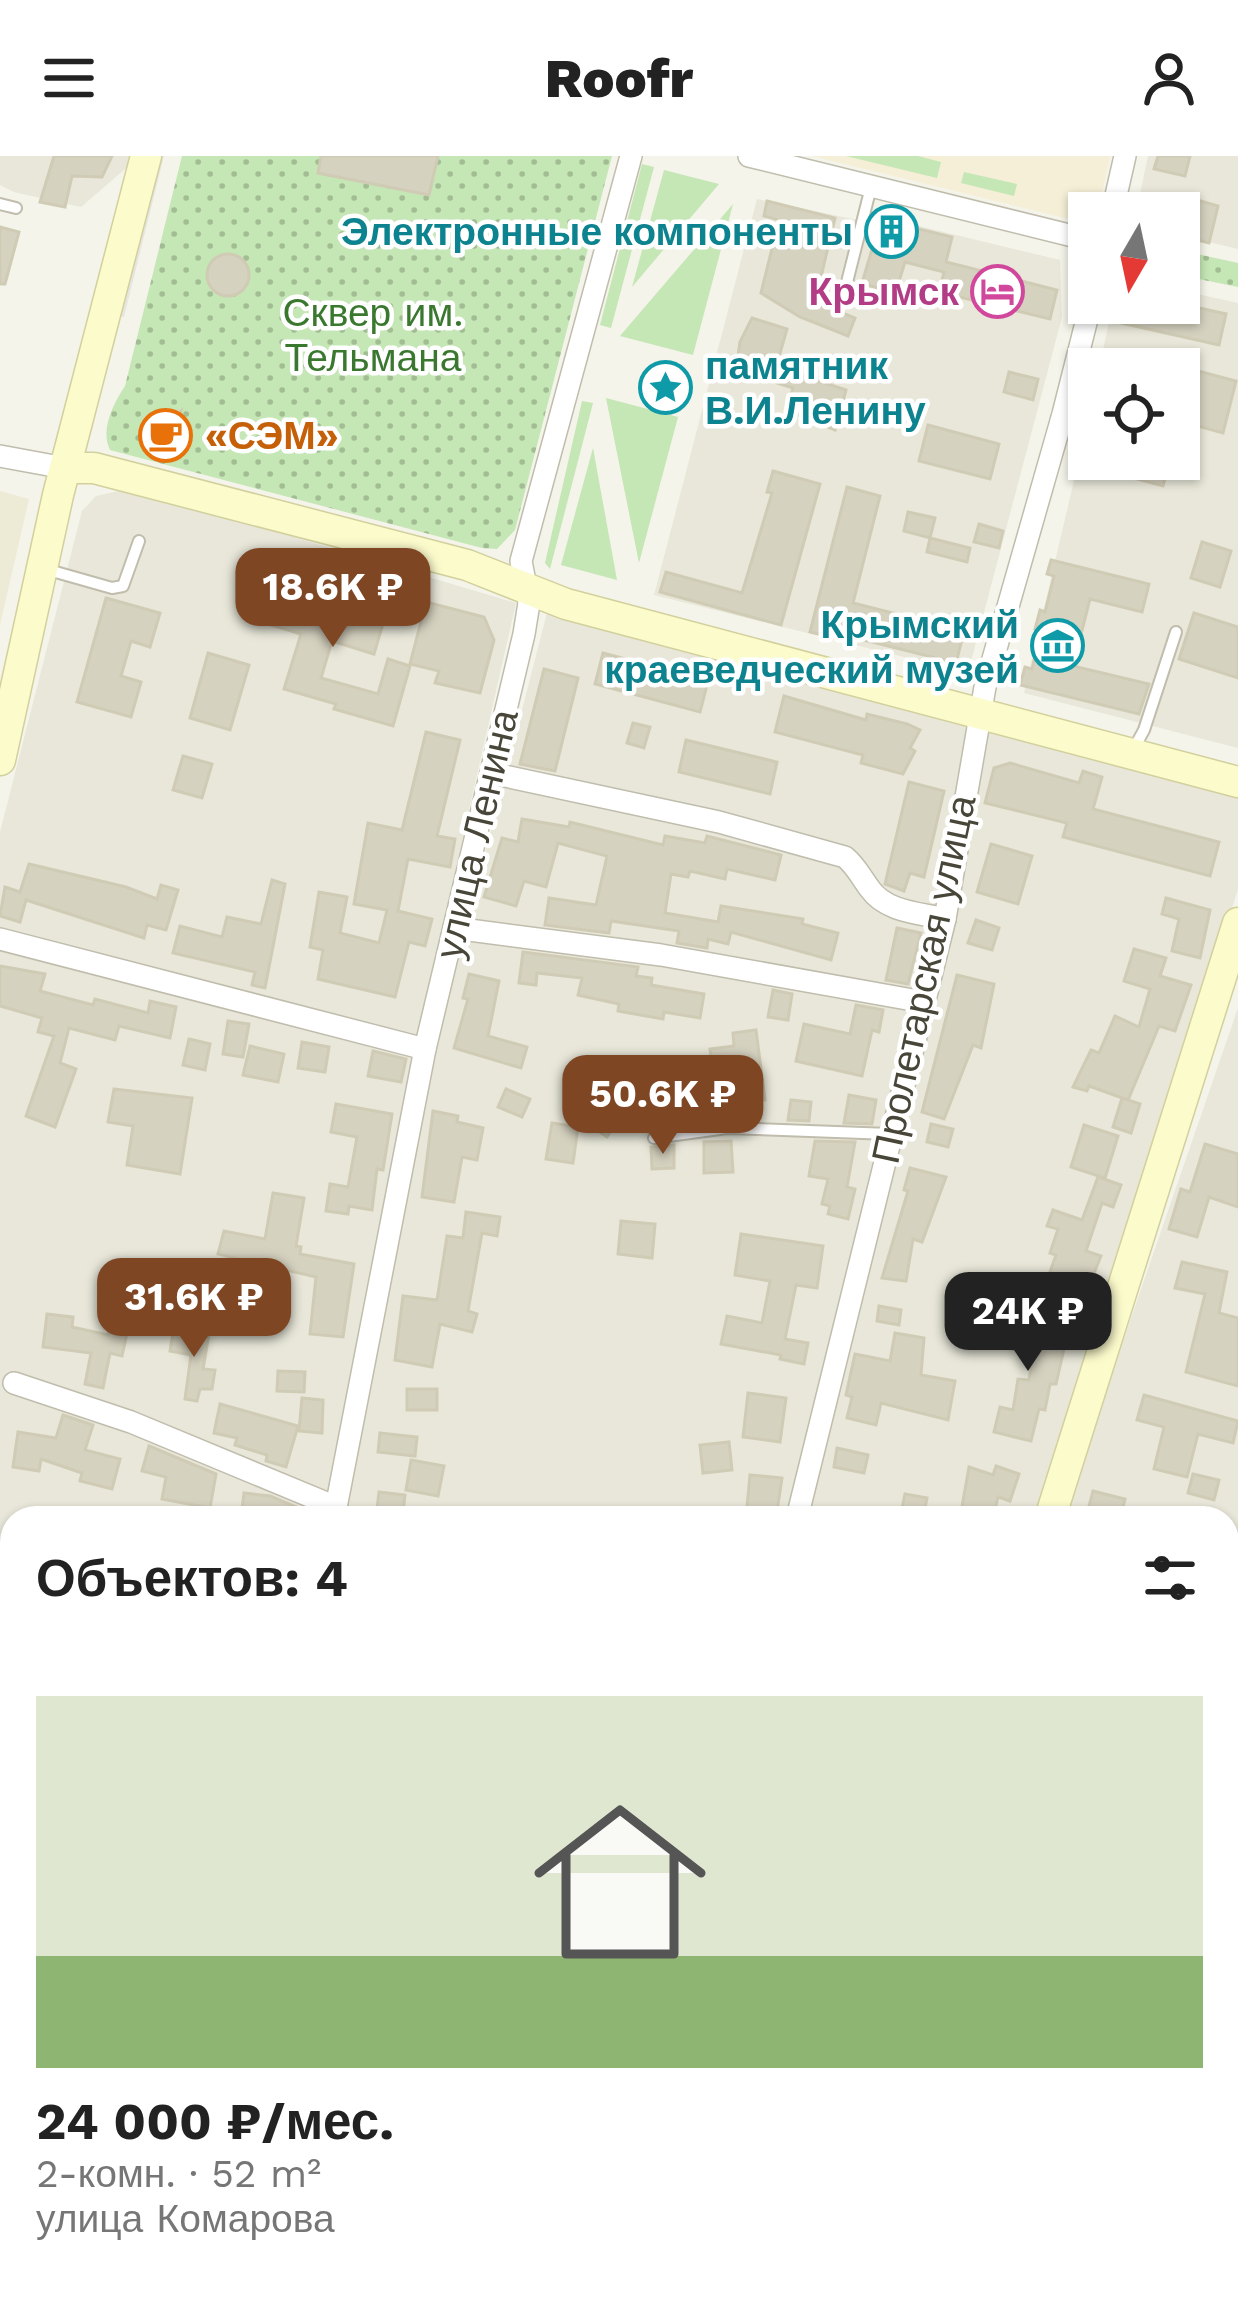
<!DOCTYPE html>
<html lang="ru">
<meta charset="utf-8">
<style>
body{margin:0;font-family:"Work Sans",sans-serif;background:#f2f2f2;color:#222;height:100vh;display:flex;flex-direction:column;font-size:45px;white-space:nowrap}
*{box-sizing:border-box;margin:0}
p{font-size:39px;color:#767676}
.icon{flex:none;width:66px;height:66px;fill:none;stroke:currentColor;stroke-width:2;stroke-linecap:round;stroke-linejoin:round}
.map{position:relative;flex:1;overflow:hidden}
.sheet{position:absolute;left:0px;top:1350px;width:1239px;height:807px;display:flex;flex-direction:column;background:#fff;border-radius:36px 36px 0 0;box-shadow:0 3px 9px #0004}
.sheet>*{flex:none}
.needle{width:78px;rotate:189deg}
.buttons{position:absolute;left:1068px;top:36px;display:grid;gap:24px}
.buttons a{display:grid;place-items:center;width:132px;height:132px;border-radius:0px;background:#fff;box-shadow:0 3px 9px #0004;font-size:60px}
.price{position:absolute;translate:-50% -102px;padding:0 27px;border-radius:24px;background:#7f4624;color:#fff;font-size:39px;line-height:78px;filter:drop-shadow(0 3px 6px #0008)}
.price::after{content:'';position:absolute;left:50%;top:72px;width:36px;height:27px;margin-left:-18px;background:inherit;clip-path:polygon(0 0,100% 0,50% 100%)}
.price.on{background:#222;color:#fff}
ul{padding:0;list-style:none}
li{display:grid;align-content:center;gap:24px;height:636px;padding:0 36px}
li span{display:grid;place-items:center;height:372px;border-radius:0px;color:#555}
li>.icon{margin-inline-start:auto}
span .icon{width:216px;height:216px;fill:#fffc;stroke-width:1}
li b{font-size:51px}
h2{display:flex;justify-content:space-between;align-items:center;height:144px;padding:0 36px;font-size:51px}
header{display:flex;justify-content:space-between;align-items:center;height:156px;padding:0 36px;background:#fff;font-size:54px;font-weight:800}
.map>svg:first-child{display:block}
.residential{fill:#e8e7d9}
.commercial{fill:#f5efd7}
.education{fill:#edebd5}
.grass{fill:#c5e6b5}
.cemetery{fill:url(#cemetery-stones)}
.park{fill:url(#park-dots)}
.parking{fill:#e6e5e1}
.building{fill:#d6d2c0;stroke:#d0cbb4;stroke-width:3}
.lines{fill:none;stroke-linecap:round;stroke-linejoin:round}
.lane-casing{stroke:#c0bdad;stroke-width:14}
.street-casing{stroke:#c0bdad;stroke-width:24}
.secondary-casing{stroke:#d2d09c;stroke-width:33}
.lane{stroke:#fff;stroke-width:10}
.street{stroke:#fff;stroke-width:21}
.secondary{stroke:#fcfbcc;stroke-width:30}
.labels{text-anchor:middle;stroke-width:9;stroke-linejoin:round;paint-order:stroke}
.culture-label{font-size:39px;font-weight:bold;fill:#0d838f;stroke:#fff;text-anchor:end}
.hotel-label{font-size:39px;font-weight:bold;fill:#b23c85;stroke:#fff;text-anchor:end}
.park-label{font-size:39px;fill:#39782e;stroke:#fff}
.food-label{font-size:39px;font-weight:bold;fill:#c56008;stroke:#fff;text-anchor:start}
.street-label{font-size:39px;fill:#484638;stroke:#fff}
</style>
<header><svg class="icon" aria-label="menu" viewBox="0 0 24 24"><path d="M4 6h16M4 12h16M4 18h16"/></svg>Roofr<svg class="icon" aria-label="person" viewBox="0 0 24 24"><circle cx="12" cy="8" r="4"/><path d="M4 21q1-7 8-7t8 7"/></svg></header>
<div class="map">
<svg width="1238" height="2155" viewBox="0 0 1238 2155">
<defs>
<pattern id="cemetery-stones" width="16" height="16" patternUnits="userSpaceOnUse" patternTransform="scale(3)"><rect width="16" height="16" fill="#c5e6b5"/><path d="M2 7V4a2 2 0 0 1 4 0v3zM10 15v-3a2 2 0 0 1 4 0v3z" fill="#a2bc94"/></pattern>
<pattern id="park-dots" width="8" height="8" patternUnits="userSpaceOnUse" patternTransform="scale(3)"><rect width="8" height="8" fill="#c5e6b5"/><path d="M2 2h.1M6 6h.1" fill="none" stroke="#a2bc94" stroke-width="1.8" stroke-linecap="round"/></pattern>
</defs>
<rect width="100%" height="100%" fill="#f4f4ea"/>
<!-- residential -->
<g class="residential">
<polygon points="0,0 134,0 132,7 81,51 14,36 0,29"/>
<polygon points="1148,0 1238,0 1238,93 1179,79 1179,57 1136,57"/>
<polygon points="757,43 867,66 869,58 1060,104 1062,161 968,517 654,439"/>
<polygon points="1179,134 1238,147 1238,592 1024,537 1089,261 1089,303 1179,303 1179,213 1099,213 1113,147 1179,147"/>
<polygon points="123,334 159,341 516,447 417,883 326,1362 12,1362 12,1493 0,1495 0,676 82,355 96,340"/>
<polygon points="548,453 1238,639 1238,733 1039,1362 344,1362 432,903"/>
<polygon points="1238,852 1238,1491 1227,1489 1227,1362 1068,1362 1077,1319"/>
<polygon points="12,1516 12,1991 0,1989 0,1518"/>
<polygon points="0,2033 12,2036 12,2145 172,2145 170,2155 0,2155"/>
<polygon points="1227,2114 1238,2116 1238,2155 885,2155 887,2145 1227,2145"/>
<polygon points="223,2145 517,2145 554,2154 221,2155"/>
<polygon points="721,2145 855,2145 853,2155 769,2155"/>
</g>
<!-- commercial -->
<polygon class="commercial" points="812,0 1110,0 1098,57 1089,57 1089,68"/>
<!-- education -->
<polygon class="education" points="0,335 29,343 0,469"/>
<!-- grass -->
<g class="grass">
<polygon points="846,0 918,0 941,6 937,22"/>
<polygon points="642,8 654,11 611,172 600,169"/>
<polygon points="664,14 719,28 632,131"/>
<polygon points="964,16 1017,28 1014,40 961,27"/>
<polygon points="733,48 693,199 620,180"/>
<polygon points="606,242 678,261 639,407"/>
<polygon points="582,245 593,247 550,413 545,407"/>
<polygon points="593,292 617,424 561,409"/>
</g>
<!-- cemetery -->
<polygon class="cemetery" points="1227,1525 1238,1527 1238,2116 1227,2114"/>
<!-- park -->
<g class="park">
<path d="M182,0H612L515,374L497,393L482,392L110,294C100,274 113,248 125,230Z"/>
<polygon points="1179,94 1238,107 1238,131 1179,119"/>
</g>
<!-- parking -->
<polygon class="parking" points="153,0 164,0 124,161 113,159"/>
<!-- building -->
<g class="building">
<polygon points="54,0 112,0 102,21 72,20 65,51 40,46"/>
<polygon points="321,0 438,0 429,39 318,17"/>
<polygon points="1158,0 1190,0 1185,20 1154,13"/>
<polygon points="1197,44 1218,50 1209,87 1179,79 1179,57 1192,60"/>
<polygon points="767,45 835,62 815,146 855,162 848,180 800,161 761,137 779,64 764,60"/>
<polygon points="874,62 952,81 946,106 1057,134 1050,163 939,136 944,116 905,106 895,138 862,127 876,80 870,78"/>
<polygon points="0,71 19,76 5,128 0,128"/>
<circle cx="228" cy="119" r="21"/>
<polygon points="1121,147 1177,147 1226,158 1219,189 1117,166"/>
<polygon points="752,162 787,173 776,211 846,234 835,274 786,254 793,232 736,214 740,186"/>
<polygon points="1183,211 1236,225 1223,277 1179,265"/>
<polygon points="1009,216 1038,223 1033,244 1004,236"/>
<polygon points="181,255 173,291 153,286 157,273"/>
<polygon points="928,269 999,288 990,323 919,305"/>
<polygon points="1082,303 1170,303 1163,330 1082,308"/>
<polygon points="773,315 820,328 781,469 660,436 666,416 742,437 772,337 767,336"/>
<polygon points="847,331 880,340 853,447 964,475 956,507 844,479 843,484 810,476"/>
<polygon points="908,356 935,362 930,382 904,375"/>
<polygon points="979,368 1003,375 999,392 974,386"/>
<polygon points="930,382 970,392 967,406 927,396"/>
<polygon points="1202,386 1231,395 1220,431 1191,422"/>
<polygon points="1051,404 1149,428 1142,456 1090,443 1073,510 1149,528 1139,558 1020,529 1025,511 1032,513 1041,474 1035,473 1040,454 1045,456 1054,420 1047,418"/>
<polygon points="270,427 310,440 312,434 385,461 374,498 332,485 321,522 378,538 388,503 410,510 393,570 334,553 336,548 284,533 301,478 258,465"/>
<polygon points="106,442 160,457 150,491 131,485 121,520 141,526 131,561 77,546"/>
<polygon points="426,446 484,461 494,484 480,537 435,527 439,515 410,508"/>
<polygon points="1194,457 1238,471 1238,522 1179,503"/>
<polygon points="208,497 249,509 230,574 190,562"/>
<polygon points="603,497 708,525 700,556 595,528"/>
<polygon points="544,513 578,522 555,615 520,608"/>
<polygon points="784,540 866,564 867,558 907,568 920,574 910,592 915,595 903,618 861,607 863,599 775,576"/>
<polygon points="633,567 650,571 644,592 627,587"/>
<polygon points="426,576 460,584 437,680 455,683 450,711 408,703 398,755 432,763 425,790 409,786 395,841 318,823 323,794 310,791 319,736 347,741 340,777 379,787 387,754 354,748 368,667 402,674"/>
<polygon points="686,584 777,606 770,638 679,616"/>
<polygon points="183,600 212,608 202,642 173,634"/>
<polygon points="1010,607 1079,627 1083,615 1102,621 1093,653 1219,686 1210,720 1063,681 1067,667 985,647 994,612"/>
<polygon points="909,626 944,635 924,721 910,717 904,735 885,728"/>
<polygon points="522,663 569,671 570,666 663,689 665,680 705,687 707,680 781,699 775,724 727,713 725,723 690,715 688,721 671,718 665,757 718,766 721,750 803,763 802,768 838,777 831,804 731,776 728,788 708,783 707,792 677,787 679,775 611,765 609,777 545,769 549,742 596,749 607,700 558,687 546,731 524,725 516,750 484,741 502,682 518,686"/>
<polygon points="991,688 1032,700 1018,748 977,736"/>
<polygon points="29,708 126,731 157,743 161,729 178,734 166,774 147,769 144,782 26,744 20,766 0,760 5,731 20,736"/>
<polygon points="272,724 285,728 265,832 252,829 255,816 173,797 180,770 222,781 227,761 261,768"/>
<polygon points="1166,742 1210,754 1200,802 1172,795 1179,763 1162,758"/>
<polygon points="976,764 999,772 992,794 968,787"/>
<polygon points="897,772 921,777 908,828 886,824"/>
<polygon points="1134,793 1166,802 1160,820 1191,829 1175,875 1159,870 1128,944 1089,930 1087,935 1073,931 1091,894 1099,897 1115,860 1139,871 1150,833 1124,825"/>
<polygon points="523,796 638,811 636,820 652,822 651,829 704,838 700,862 664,856 663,863 618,855 619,848 578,839 582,822 537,817 536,829 519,827"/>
<polygon points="0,810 45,818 40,835 93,849 95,843 148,857 150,845 176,851 170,882 119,870 115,884 69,872 60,907 76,913 55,971 26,960 54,880 38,876 42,862 0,850"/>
<polygon points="469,818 499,825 488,880 527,891 521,912 454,892 468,843 463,842"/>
<polygon points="957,819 994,828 981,892 973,889 944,963 922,956"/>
<polygon points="773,834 792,838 788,864 768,861"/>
<polygon points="856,849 883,854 879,876 872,874 862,920 796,905 804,868 850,878"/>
<polygon points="228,865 249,868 243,901 223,898"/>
<polygon points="756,874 765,944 740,947 738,927 715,930 710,893 734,890 733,877"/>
<polygon points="189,883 210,888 205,914 183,909"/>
<polygon points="302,886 329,891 325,916 298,912"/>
<polygon points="250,890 284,898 278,926 243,919"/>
<polygon points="373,895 406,903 401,926 368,920"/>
<polygon points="114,933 192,942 180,1018 127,1009 133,970 108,966"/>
<polygon points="506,933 530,943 522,961 498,951"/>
<polygon points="849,939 876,944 872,968 844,967"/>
<polygon points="1122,942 1140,948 1131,977 1113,971"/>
<polygon points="791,944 811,946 809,965 788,964"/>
<polygon points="703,945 703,965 653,972 652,948"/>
<polygon points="336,948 392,958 383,1014 377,1013 372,1054 349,1050 348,1058 326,1055 330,1028 348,1031 357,981 331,976"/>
<polygon points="599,951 618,964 607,981 588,968"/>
<polygon points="433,955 458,960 457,966 483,972 477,1004 462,1001 454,1046 422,1041"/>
<polygon points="552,967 578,971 573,1007 546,1003"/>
<polygon points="931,968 953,973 948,991 927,986"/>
<polygon points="1084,969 1118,980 1105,1022 1071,1011"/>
<polygon points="731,985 733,1016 704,1017 704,986"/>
<polygon points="815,985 855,986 847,1031 855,1033 848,1063 828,1058 830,1050 822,1048 828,1023 809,1020"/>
<polygon points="1205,988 1238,998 1238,1051 1209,1041 1197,1081 1169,1073 1181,1033 1190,1036"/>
<polygon points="674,989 674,1012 652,1013 651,991"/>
<polygon points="910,1012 946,1021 922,1086 913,1083 906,1125 882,1122 908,1035 904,1034"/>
<polygon points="1098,1021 1121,1029 1113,1051 1102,1047 1086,1095 1101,1100 1078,1157 1040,1144 1056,1099 1050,1097 1058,1073 1047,1070 1053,1054 1082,1064"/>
<polygon points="273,1037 304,1042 296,1090 301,1091 300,1098 354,1108 343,1181 310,1178 316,1121 218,1098 224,1075 265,1083"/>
<polygon points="466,1056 500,1061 497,1080 482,1077 468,1155 477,1158 472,1176 440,1168 432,1211 395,1204 403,1140 437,1144 447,1080 463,1082"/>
<polygon points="621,1065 655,1068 652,1102 618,1098"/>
<polygon points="741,1078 823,1090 817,1132 796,1129 785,1183 808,1187 804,1208 780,1203 781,1199 721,1188 727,1160 762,1167 770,1125 735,1119"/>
<polygon points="1182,1106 1227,1116 1219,1157 1238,1162 1238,1230 1186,1216 1205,1138 1175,1132"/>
<polygon points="194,1109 221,1113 218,1133 191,1128"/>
<polygon points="130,1131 158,1136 153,1165 125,1160"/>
<polygon points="227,1136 260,1147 250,1178 216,1167"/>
<polygon points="879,1150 901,1154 899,1169 877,1165"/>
<polygon points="1000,1157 1027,1162 1026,1171 1066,1184 1056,1228 1050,1228 1045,1254 1039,1253 1031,1285 994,1276 1000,1251 1013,1254 1018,1223 1029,1224 1033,1197 994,1190"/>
<polygon points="47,1158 73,1161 72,1171 108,1179 111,1164 129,1168 122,1200 110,1197 103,1232 85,1228 91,1197 43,1191"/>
<polygon points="174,1171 209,1178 203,1213 215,1214 212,1233 200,1233 197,1245 185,1243 191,1199 170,1195"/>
<polygon points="895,1177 924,1182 921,1219 955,1225 948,1264 881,1247 876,1269 847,1262 852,1241 846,1239 855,1198 890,1205"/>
<polygon points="278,1215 305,1216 304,1236 277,1235"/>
<rect x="407" y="1233" width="30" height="21"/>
<polygon points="748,1237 786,1242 780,1286 743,1281"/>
<polygon points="1144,1239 1238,1265 1233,1287 1198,1278 1187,1321 1154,1313 1164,1271 1137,1264"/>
<polygon points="302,1242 323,1244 322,1277 299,1275"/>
<polygon points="220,1248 298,1270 286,1311 266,1305 267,1299 235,1289 237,1282 214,1277"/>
<polygon points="63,1259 93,1269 85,1294 120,1303 112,1333 80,1325 82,1317 41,1303 39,1315 13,1311 18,1276 56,1282"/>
<polygon points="380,1277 417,1281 415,1300 378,1296"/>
<polygon points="729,1286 732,1314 703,1317 700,1289"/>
<polygon points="149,1290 216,1318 210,1352 162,1343 166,1321 142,1315"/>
<polygon points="837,1292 868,1299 864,1317 834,1311"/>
<polygon points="411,1304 444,1310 438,1340 406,1334"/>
<polygon points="996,1310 1019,1318 1010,1345 998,1341 993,1362 960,1362 969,1311 993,1319"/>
<polygon points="1193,1318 1219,1324 1214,1344 1188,1337"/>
<polygon points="750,1319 782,1322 776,1362 746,1362"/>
<polygon points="1093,1335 1125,1343 1120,1362 1086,1362"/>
<polygon points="379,1336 405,1339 403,1356 377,1353"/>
<polygon points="244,1337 270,1340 301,1353 299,1362 241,1362"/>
<polygon points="905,1338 927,1342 923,1362 900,1362"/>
</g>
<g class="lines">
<defs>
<g id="lane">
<polyline points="0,48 16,52"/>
<polyline points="843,142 871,31"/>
<polyline points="45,413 112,432 123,430 139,385"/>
<polyline points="1133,594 1144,574 1176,476"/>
<polyline points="654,982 727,972 890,978"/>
</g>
<g id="street">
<polyline points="749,0 1089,84"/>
<polyline points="1112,57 1125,0"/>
<polyline points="0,300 65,312"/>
<path d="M491,617L719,666L845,701C857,711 860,720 870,733C886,756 920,757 945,763"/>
<polyline points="454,772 661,799 924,846"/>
<polyline points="0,783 425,893"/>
<polyline points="14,1227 131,1266 336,1351"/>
<polyline points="334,1362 425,893 524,478 529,447 521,405 631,0"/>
<polyline points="797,1362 945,763 985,531 1063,258 1091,147"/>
<polyline points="1227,1504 1238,1505"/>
<polyline points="0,2000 12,2003"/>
<polyline points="667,2145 726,2155"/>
<polyline points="185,2155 186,2145"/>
<polyline points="563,2155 564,2145"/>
</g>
<g id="secondary">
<polyline points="65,312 94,312 467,409 566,448 1238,626"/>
<polyline points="0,604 58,339 146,0"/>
<polyline points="1050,1362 1238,767"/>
<polyline points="0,1505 12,1504"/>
<polyline points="861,2155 864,2145"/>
</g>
</defs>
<!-- lane casing -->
<use href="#lane" class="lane-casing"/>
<!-- street casing -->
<use href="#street" class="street-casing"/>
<!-- secondary casing -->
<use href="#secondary" class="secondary-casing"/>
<!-- lane -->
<use href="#lane" class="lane"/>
<!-- street -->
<use href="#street" class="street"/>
<!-- secondary -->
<use href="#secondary" class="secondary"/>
</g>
<!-- icons -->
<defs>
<symbol id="building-ring" viewBox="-11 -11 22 22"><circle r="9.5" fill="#fff" stroke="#0f9aa8" stroke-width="1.5"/><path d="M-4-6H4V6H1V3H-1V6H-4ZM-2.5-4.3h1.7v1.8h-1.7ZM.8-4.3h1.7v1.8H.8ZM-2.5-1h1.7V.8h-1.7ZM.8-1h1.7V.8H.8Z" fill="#0f9aa8"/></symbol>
<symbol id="hotel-ring" viewBox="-11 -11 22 22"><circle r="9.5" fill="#fff" stroke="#d1479c" stroke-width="1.5"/><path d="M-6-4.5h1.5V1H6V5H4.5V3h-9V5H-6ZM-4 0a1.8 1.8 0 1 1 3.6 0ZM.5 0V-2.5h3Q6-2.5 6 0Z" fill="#d1479c"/></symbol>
<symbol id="sight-ring" viewBox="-11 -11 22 22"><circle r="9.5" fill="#fff" stroke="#0f9aa8" stroke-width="1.5"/><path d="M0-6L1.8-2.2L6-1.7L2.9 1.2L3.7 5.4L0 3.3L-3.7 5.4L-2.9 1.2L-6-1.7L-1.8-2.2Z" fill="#0f9aa8"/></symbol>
<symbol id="cafe-ring" viewBox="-11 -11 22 22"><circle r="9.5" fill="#fff" stroke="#e8710a" stroke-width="1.5"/><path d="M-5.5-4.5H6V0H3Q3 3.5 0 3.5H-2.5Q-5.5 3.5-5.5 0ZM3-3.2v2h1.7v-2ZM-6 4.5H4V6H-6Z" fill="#e8710a"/></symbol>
<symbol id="museum-ring" viewBox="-11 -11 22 22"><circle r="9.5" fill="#fff" stroke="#0f9aa8" stroke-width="1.5"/><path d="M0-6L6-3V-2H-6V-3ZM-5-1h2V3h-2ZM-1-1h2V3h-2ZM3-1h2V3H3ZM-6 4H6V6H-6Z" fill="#0f9aa8"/></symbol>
</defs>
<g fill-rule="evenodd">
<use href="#building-ring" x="862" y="46" width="59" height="59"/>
<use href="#hotel-ring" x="968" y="106" width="59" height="59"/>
<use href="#sight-ring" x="636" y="202" width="59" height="59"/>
<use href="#cafe-ring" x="136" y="250" width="59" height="59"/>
<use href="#museum-ring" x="1028" y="460" width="59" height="59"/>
</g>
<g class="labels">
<!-- culture labels -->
<g class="culture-label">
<text x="853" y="89">Электронные компоненты</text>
<text x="705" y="223" text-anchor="start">памятник<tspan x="705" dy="45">В.И.Ленину</tspan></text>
<text x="1019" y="482">Крымский<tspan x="1019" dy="45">краеведческий музей</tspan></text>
</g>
<!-- hotel labels -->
<g class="hotel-label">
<text x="959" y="149">Крымск</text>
</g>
<!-- park labels -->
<g class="park-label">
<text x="373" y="170">Сквер им.<tspan x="373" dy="45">Тельмана</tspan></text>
</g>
<!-- food labels -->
<g class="food-label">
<text x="205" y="293">«СЭМ»</text>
</g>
<!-- street labels -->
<g class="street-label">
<text transform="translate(476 678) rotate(-77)" y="14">улица Ленина</text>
<text transform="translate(923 823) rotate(-78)" y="14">Пролетарская улица</text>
</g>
</g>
</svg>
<div class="buttons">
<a><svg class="needle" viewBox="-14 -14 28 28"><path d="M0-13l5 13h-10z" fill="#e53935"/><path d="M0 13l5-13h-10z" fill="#767676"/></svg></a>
<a><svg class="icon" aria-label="locate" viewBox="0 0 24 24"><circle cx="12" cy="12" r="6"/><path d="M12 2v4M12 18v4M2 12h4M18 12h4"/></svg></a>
</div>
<b class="price" style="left:333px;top:494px">18.6K ₽</b>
<b class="price" style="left:663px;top:1001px">50.6K ₽</b>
<b class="price" style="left:194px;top:1204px">31.6K ₽</b>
<b class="price on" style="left:1028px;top:1218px">24K ₽</b>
<section class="sheet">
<h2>Объектов: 4<svg class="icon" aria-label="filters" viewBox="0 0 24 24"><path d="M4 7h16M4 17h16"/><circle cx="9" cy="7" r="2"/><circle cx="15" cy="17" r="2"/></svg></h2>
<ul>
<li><span style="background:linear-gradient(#dfe7d0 70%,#8fb573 0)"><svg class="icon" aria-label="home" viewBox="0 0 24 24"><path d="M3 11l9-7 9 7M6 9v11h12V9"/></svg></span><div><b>24 000 ₽/мес.</b><p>2-комн. · 52 m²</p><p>улица Комарова</p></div></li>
</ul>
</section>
</div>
